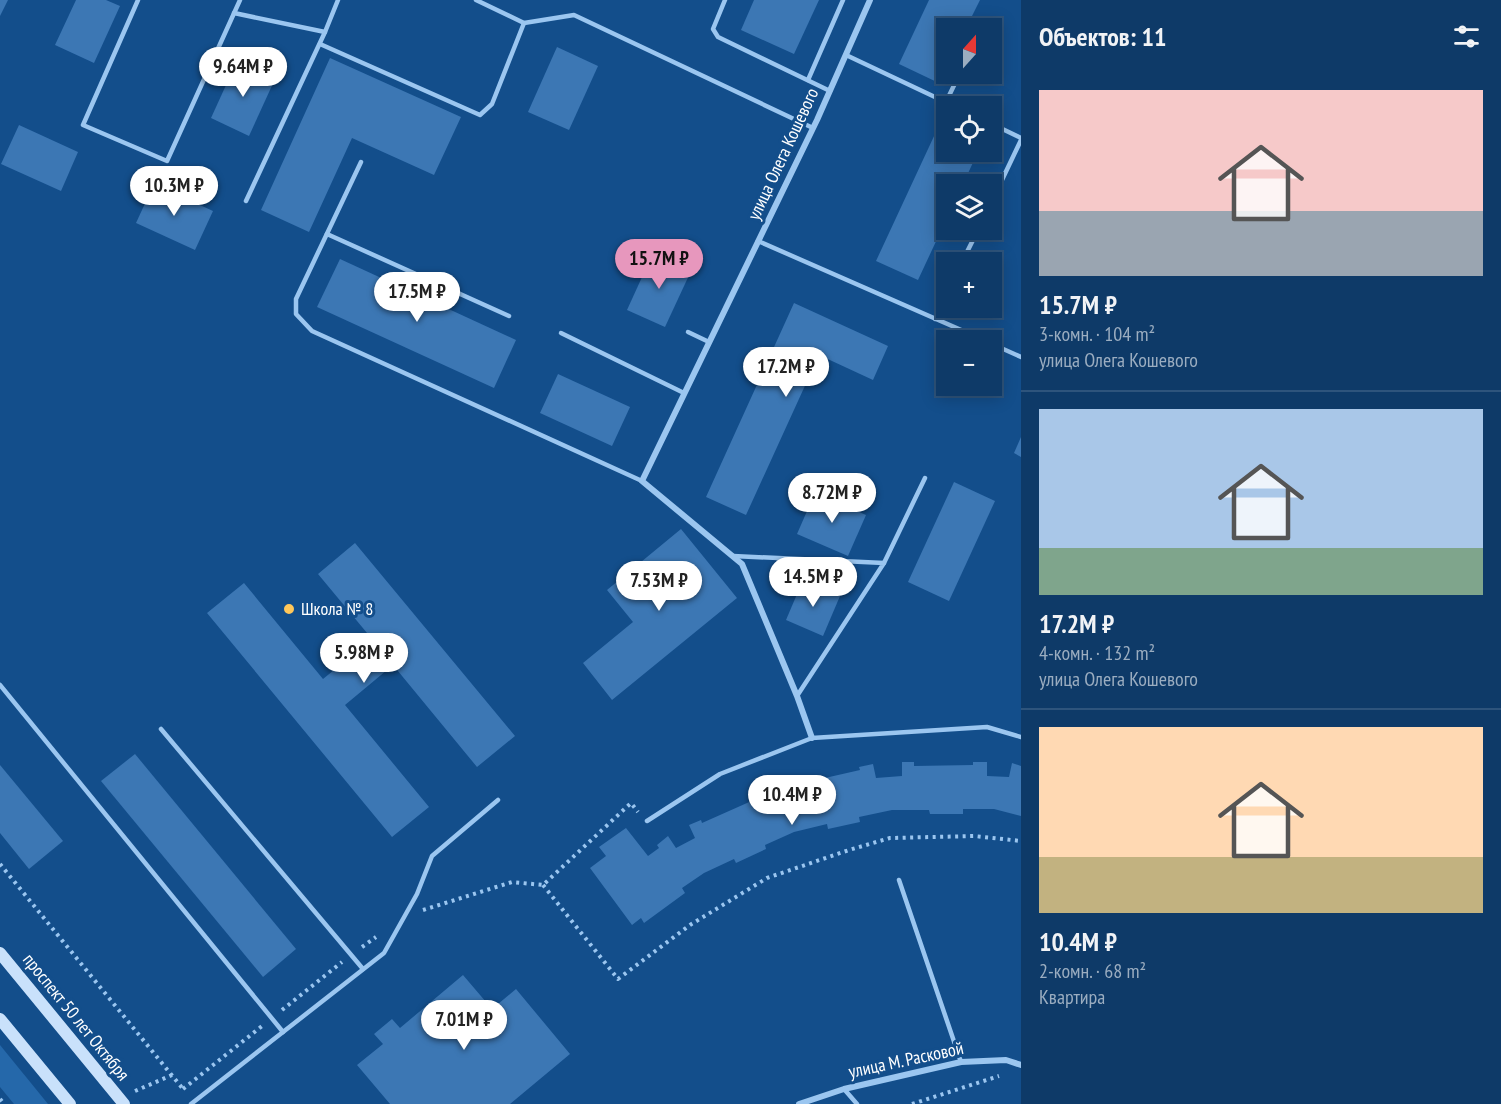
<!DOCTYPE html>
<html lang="ru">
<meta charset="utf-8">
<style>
body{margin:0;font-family:"PT Sans Narrow",sans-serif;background:#1c4571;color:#f1f3f6;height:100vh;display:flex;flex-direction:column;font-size:22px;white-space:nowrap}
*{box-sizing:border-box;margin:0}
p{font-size:20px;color:#9badc0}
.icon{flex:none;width:33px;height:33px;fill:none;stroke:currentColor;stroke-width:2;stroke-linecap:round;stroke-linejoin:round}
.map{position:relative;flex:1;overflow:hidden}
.drawer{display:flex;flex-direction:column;background:#0e3a68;width:480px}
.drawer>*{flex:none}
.needle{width:39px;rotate:21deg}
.controls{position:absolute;left:936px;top:18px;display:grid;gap:12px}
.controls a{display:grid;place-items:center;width:66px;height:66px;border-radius:0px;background:#0e3a68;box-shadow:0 3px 15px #0003,0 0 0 2px #2e547c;font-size:30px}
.price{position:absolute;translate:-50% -51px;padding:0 14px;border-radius:21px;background:#fff;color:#222;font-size:20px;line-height:39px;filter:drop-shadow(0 2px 3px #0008)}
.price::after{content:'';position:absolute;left:50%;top:36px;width:18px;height:14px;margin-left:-9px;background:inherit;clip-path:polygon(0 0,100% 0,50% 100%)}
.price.on{background:#e797bd;color:#111}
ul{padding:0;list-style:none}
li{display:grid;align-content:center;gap:12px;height:318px;padding:0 18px}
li+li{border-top:2px solid #2e547c}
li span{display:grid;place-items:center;height:186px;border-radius:0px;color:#555}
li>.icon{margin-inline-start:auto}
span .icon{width:108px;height:108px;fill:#fffc;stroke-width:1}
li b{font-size:26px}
h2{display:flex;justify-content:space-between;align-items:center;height:72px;padding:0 18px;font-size:26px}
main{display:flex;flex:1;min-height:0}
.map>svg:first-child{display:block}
.green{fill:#2568aa}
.building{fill:#3c77b4}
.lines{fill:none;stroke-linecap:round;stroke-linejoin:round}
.path{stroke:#9bc6f0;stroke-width:4;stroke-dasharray:3 4.5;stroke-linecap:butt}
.service{stroke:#9bc6f0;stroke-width:4.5}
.minor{stroke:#9bc6f0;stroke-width:6}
.secondary{stroke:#c9e1fb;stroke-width:12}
.poi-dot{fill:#ffc75a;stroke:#134e8b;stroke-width:2}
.labels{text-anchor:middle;stroke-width:6;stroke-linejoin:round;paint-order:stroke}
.street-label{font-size:18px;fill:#fff;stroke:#134e8b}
.poi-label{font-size:18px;fill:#fff;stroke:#134e8b;text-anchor:start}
</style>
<main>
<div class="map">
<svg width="1021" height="1104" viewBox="0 0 1021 1104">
<rect width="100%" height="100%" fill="#134e8b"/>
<!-- green -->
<polygon class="green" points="0,1045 48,1104 14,1104 0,1087"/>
<!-- building -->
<g class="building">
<polygon points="0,0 8,0 0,16"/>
<polygon points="76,0 106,0 120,6 94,63 55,45"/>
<polygon points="754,0 819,0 794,54 741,30"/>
<polygon points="929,0 980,0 966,28 946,28 946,72 941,84 899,64"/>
<polygon points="557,47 598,66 569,130 528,112"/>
<polygon points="330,58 461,117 434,175 352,138 309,232 261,210"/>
<polygon points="237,61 275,79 249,136 211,118"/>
<polygon points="19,125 78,152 61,191 1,164"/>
<polygon points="935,134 946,140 946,152 972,152 977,154 963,184 946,184 946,220 918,280 876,261"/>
<polygon points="154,184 213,211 195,250 136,223"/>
<polygon points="653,253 691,271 665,327 627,310"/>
<polygon points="340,259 516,340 494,388 317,307"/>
<polygon points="794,303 888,346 873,380 819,355 746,515 706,497"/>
<polygon points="558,374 630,407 612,446 540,413"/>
<polygon points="1021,437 1021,457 1014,453"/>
<polygon points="954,482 995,501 949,601 908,582"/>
<polygon points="815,493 866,515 848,556 797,534"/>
<polygon points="681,529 737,598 612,700 583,663 633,622 607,590"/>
<polygon points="355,543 515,736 477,767 393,665 345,705 429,807 392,837 207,613 244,583 323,679 372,639 318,574"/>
<polygon points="803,580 840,596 823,636 786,620"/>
<polygon points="135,754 296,949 263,977 101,781"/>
<polygon points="902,762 914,762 914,766 973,765 973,762 987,762 987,776 1009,777 1012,763 1021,766 1021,816 994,809 963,809 963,814 930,814 929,810 892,810 859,817 860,822 828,829 827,824 794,832 765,845 766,849 736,863 734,859 704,873 682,888 685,893 644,923 641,918 632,925 590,868 606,856 599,847 626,828 648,856 659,848 657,845 668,836 676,848 695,838 689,825 701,820 702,823 756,799 754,796 767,790 773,803 793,796 790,782 802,780 803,783 860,770 859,767 873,764 876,778 902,776"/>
<polygon points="0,765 63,841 29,869 0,833"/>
<polygon points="463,975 492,1009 516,989 570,1054 510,1104 390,1104 357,1065 383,1044 374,1034 392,1019 400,1028"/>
</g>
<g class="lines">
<!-- path -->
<g class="path">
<polyline points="0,864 183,1089"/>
<polyline points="543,885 618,979 690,925 767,878 849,850 890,838 974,836 1021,841"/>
<polyline points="423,910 512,882 543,885 631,803 638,812"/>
<polyline points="362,947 376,937"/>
<polyline points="282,1010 342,962"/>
<polyline points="183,1089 262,1026"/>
<polyline points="135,1091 172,1075"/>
<polyline points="0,1099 4,1104"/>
<polyline points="912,1104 999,1076"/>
</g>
<!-- service -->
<g class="service">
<polyline points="138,0 83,125 167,161 240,0"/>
<polyline points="476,0 524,23 574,15 813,128"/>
<polyline points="725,0 713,29 718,37 830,91"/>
<polyline points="234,13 325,32"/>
<polyline points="320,44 480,115 492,104 524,23"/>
<polyline points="846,55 954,106"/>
<polyline points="808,80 843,0"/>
<polyline points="946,102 959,75"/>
<polyline points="992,124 1021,138"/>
<polyline points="361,162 296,299 296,314 312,331 642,481"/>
<polyline points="246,201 325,32 338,0"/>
<polyline points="992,201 1021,140"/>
<polyline points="327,234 509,316"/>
<polyline points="758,241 984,340"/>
<polyline points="962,262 978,230"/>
<polyline points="935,319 946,295"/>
<polyline points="688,332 709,342"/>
<polyline points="561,333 684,393"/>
<polyline points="992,344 1021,357"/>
<polyline points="733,556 884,563 797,696"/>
<polyline points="884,563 925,478"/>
<polyline points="0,685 283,1032"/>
<polyline points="161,729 363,969"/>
<polyline points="647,821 720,774 812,738 987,727 1021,737"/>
<polyline points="899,880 961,1062"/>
<polyline points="844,1089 857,1104"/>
<polyline points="191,1104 384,953 417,894 432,856 498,800"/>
</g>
<!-- minor -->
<g class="minor">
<polyline points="812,738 797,696 742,564 642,481 817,120 870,0"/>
<polyline points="799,1104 844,1089 961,1062 1006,1060 1021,1065"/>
</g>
<!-- secondary -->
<g class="secondary">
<polyline points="0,953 124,1104"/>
<polyline points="0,1019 70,1104"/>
</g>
</g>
<!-- markers -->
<circle class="poi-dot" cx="289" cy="609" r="6"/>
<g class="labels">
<!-- street labels -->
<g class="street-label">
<text transform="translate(783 154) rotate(-65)" y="6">улица Олега Кошевого</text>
<text transform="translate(76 1017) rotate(51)" y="6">проспект 50 лет Октября</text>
<text transform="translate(906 1060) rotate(-12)" y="6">улица М. Расковой</text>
</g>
<!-- poi labels -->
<g class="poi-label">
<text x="301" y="615">Школа № 8</text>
</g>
</g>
</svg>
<div class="controls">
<a><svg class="needle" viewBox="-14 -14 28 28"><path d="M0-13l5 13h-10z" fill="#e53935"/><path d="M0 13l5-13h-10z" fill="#9badc0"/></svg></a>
<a><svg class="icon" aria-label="locate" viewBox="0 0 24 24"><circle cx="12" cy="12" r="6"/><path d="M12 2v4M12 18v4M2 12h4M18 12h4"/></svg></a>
<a><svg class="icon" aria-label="layers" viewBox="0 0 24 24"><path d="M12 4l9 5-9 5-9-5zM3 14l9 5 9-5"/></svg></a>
<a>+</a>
<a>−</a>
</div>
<b class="price" style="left:243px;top:98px">9.64M ₽</b>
<b class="price" style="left:174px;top:217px">10.3M ₽</b>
<b class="price on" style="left:659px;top:290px">15.7M ₽</b>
<b class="price" style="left:417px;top:323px">17.5M ₽</b>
<b class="price" style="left:786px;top:398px">17.2M ₽</b>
<b class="price" style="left:832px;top:524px">8.72M ₽</b>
<b class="price" style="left:813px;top:608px">14.5M ₽</b>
<b class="price" style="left:659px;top:612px">7.53M ₽</b>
<b class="price" style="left:364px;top:684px">5.98M ₽</b>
<b class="price" style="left:792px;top:826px">10.4M ₽</b>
<b class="price" style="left:464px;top:1051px">7.01M ₽</b>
</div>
<section class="drawer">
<h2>Объектов: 11<svg class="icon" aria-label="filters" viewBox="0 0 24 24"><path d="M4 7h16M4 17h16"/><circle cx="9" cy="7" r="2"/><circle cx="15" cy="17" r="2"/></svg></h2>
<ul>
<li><span style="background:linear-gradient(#f6c9c9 65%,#9aa5b1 0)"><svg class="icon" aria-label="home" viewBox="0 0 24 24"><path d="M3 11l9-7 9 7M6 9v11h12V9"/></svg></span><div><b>15.7M ₽</b><p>3-комн. · 104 m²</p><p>улица Олега Кошевого</p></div></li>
<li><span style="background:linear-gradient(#a9c7e8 75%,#7fa58c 0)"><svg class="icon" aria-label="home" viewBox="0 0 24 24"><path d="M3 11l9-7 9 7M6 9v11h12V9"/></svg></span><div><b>17.2M ₽</b><p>4-комн. · 132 m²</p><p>улица Олега Кошевого</p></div></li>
<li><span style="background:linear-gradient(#ffd9b3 70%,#c2b280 0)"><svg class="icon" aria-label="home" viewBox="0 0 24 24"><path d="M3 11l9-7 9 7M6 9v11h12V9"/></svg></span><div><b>10.4M ₽</b><p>2-комн. · 68 m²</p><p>Квартира</p></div></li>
</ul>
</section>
</main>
